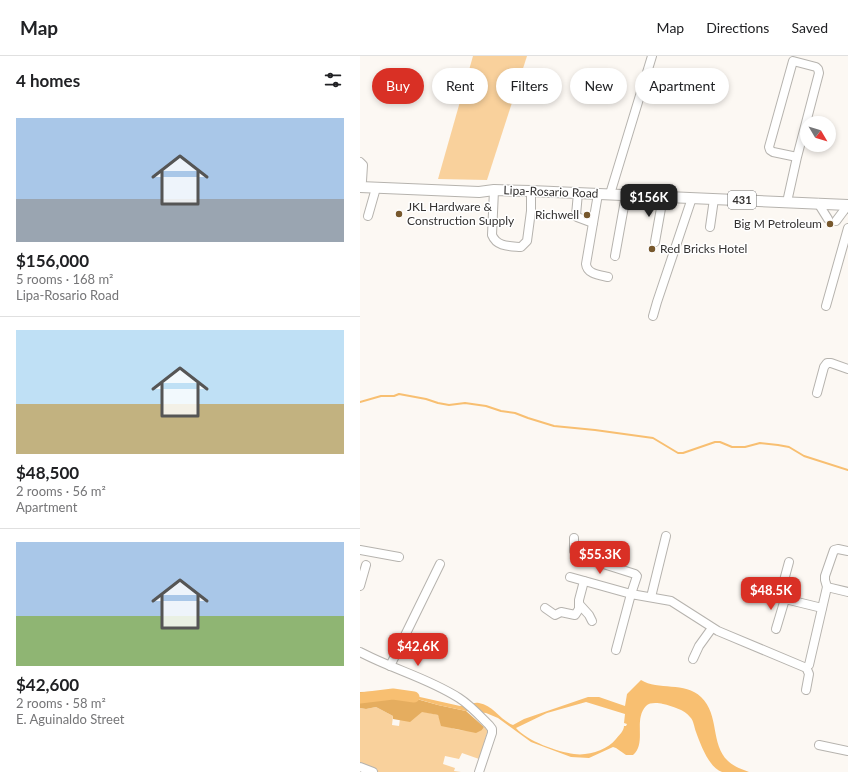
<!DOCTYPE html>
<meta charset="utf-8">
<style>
body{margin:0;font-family:Lato,sans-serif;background:#f2f2f2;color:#202124;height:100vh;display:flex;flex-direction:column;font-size:15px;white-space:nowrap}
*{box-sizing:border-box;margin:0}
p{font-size:13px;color:#757577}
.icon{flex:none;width:22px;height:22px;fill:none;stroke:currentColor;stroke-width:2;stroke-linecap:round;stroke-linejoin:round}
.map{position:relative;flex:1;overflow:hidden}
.sheet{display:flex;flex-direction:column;background:#fff;width:360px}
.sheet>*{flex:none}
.top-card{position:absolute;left:12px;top:12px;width:380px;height:36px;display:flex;gap:8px}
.needle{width:26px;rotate:128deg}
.controls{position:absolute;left:440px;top:60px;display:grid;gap:8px}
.controls a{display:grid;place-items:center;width:36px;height:36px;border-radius:50%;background:#fff;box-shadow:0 2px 6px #0003;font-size:20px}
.price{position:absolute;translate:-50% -34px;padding:0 9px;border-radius:8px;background:#d93025;color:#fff;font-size:13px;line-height:26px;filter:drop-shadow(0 1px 2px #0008)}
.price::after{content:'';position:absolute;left:50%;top:24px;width:12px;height:9px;margin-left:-6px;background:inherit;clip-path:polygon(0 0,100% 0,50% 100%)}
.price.active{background:#222;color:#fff}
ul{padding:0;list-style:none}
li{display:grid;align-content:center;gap:8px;height:212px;padding:0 16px}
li+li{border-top:1px solid #e0e0e0}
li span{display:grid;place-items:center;height:124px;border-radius:0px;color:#555}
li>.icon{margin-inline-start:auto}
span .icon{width:72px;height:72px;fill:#fffc;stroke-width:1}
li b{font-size:17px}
h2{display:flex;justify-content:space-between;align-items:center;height:48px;padding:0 16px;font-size:17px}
.pill{padding:0 14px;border-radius:18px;background:#fff;box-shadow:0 2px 6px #0003;font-size:14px;line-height:36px}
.pill.active{background:#d93025;color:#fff}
header{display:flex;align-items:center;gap:24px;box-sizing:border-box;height:56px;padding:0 20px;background:#fff;border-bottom:1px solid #e0e0e0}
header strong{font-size:19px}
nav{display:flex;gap:22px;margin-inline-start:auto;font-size:14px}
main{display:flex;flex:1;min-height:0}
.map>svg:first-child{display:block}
.green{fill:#f9d19c}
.forest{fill:#e5ad5f}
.water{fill:#f8bf71;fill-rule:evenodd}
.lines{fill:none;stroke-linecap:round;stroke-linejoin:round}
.stream{stroke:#f8bf71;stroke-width:2}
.river{stroke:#f8bf71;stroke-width:11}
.minor-casing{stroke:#b6b3ae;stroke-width:10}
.major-casing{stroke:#b6b3ae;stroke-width:12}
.minor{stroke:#fff;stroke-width:8}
.major{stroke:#fff;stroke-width:10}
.poi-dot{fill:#77582d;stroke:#fff;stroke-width:1.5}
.labels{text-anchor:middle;stroke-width:3;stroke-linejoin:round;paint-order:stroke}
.shield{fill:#fff;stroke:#71706f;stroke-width:1}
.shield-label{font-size:11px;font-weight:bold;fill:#343231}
.street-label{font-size:12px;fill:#343231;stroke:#fff}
.poi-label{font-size:12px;fill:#343231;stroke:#fff;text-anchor:start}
</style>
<header>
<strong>Map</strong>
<nav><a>Map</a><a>Directions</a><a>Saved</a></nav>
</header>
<main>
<section class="sheet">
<h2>4 homes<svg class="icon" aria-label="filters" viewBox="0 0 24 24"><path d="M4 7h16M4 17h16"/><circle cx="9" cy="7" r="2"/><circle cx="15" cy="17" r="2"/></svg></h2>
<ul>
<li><span style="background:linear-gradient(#a9c7e8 65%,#9aa5b1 0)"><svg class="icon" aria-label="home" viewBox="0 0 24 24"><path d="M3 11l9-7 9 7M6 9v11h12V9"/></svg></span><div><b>$156,000</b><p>5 rooms · 168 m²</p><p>Lipa-Rosario Road</p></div></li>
<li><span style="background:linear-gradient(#bfe0f5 60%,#c2b280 0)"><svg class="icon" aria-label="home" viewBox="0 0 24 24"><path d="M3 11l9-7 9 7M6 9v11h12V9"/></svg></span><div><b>$48,500</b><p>2 rooms · 56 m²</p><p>Apartment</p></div></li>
<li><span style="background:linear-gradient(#a9c7e8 60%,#8fb573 0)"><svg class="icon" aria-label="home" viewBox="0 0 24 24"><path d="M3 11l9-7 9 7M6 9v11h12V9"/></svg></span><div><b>$42,600</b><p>2 rooms · 58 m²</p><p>E. Aguinaldo Street</p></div></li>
</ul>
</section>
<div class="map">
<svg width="488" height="716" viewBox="0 0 488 716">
<rect width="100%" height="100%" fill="#fcf8f3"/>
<!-- green -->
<g class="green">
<polygon points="113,0 167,0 127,124 78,123"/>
<path d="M16,651L33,660L32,669L39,670L40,663C49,667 56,662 61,655L78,659C84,676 106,675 122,674L124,671L128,674L119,703L102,697L99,703L85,700L83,708L95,712L94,715L101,716H0V652L6,653Z"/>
</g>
<!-- forest -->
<polygon class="forest" points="39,635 41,636 41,638 46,640 78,649 106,655 124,671 122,674 116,677 81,670 78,659 62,656 50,666 33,663 33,660 16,651 6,653 0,652 0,636"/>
<!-- water -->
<path class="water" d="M281,624C298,635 325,625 341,641C360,659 350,688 368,705C374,711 382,713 389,716C382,716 368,716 362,716C349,712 340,687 336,676C334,671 334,665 330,661C325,654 312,650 303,648C298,647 290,646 286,650C273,664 287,687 273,699H266L256,692L253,691L229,702L211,701L171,686L138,662L126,657L106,655L78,649L40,638L51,639L100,650C106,650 112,646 119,647C133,649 140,664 153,669L164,663L228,641H239L265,650L267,638ZM226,646L265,658L264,667L267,668L266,670H264C264,675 259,679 256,683C247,694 229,700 214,698C198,696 167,685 156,672L187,657Z"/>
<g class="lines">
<!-- stream -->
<polyline class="stream" points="0,346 21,340 34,340 39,338 66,343 78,347 89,349 105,347 126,350 141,355 155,357 168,362 194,370 235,374 293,382 318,397 323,397 355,386 360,386 372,391 385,391 400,387 418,389 429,391 444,400 488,414"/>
<!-- river -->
<polyline class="river" points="0,642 33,638 54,641"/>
<defs>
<g id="minor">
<polyline points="0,106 3,109 2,125"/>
<path d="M134,134L132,179C137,191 149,190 161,191L167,185L171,155V135"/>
<polyline points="218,137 216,159 217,161 233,167"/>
<path d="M238,138L226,208C227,218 239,219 248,221"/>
<polyline points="250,138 292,0"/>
<polyline points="427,146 437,101 459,17 458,13 456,11 433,5 409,91 410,94 413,96 437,101"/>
<polyline points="458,147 468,163"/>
<polyline points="8,160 16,132"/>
<polyline points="476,165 488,149"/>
<polyline points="350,171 354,143"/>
<polyline points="295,186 303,141"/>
<polyline points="255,200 266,139"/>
<polyline points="466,250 488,172"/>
<polyline points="293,260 297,246 332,142"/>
<polyline points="457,337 464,311 467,307 471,307 488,313"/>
<polyline points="0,494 39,501"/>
<polyline points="429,506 420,539 421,542 462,552"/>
<polyline points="210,521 271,538 277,520 275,518 218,500 214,495 214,482"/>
<polyline points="0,530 6,509"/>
<polyline points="467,531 488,536"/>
<polyline points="291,541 306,480"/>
<polyline points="220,549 229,559 232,565"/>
<polyline points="185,552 195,559 201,556 215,559 219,553 219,544 224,525"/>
<polyline points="416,573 425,543"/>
<polyline points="256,594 271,538 311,545 358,575 444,611 446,611 449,609 467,531 465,524 465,520 474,494 478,493 488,495"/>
<path d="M0,596C32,613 68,622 99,642C110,649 120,660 129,669L132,673V677L119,716"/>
<polyline points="333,603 339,590 352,572"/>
<polyline points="30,610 80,508"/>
<polyline points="446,634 449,618 446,611"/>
<polyline points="459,689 488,695"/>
<polyline points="0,711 13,716"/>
</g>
<polyline id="major" points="0,131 119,136 134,134 171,135 488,149"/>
</defs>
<!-- minor casing -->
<use href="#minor" class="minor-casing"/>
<!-- major casing -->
<use href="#major" class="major-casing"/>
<!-- minor -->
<use href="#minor" class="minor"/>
<!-- major -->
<use href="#major" class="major"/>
</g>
<!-- markers -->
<g class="poi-dot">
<circle cx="39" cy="158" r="4"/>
<circle cx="227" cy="159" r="4"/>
<circle cx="470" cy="168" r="4"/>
<circle cx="292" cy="193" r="4"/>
</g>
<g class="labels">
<!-- shield labels -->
<rect class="shield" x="368" y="135" width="28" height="18" rx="3"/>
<g class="shield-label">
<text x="382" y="148">431</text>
</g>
<!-- street labels -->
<g class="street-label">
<text transform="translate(191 136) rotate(2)" y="4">Lipa-Rosario Road</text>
</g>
<!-- poi labels -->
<g class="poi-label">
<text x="47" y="155">JKL Hardware &amp;<tspan x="47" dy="14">Construction Supply</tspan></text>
<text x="219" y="163" text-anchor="end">Richwell</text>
<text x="462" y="172" text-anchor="end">Big M Petroleum</text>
<text x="300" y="197">Red Bricks Hotel</text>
</g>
</g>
</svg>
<div class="controls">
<a><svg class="needle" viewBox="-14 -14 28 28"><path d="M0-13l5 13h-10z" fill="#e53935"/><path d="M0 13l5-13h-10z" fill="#757577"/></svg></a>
</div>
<b class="price active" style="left:289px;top:162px">$156K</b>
<b class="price" style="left:240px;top:519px">$55.3K</b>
<b class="price" style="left:411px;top:555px">$48.5K</b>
<b class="price" style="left:58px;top:611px">$42.6K</b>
<div class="top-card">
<a class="pill active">Buy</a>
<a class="pill">Rent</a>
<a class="pill">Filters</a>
<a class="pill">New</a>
<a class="pill">Apartment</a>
</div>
</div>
</main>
